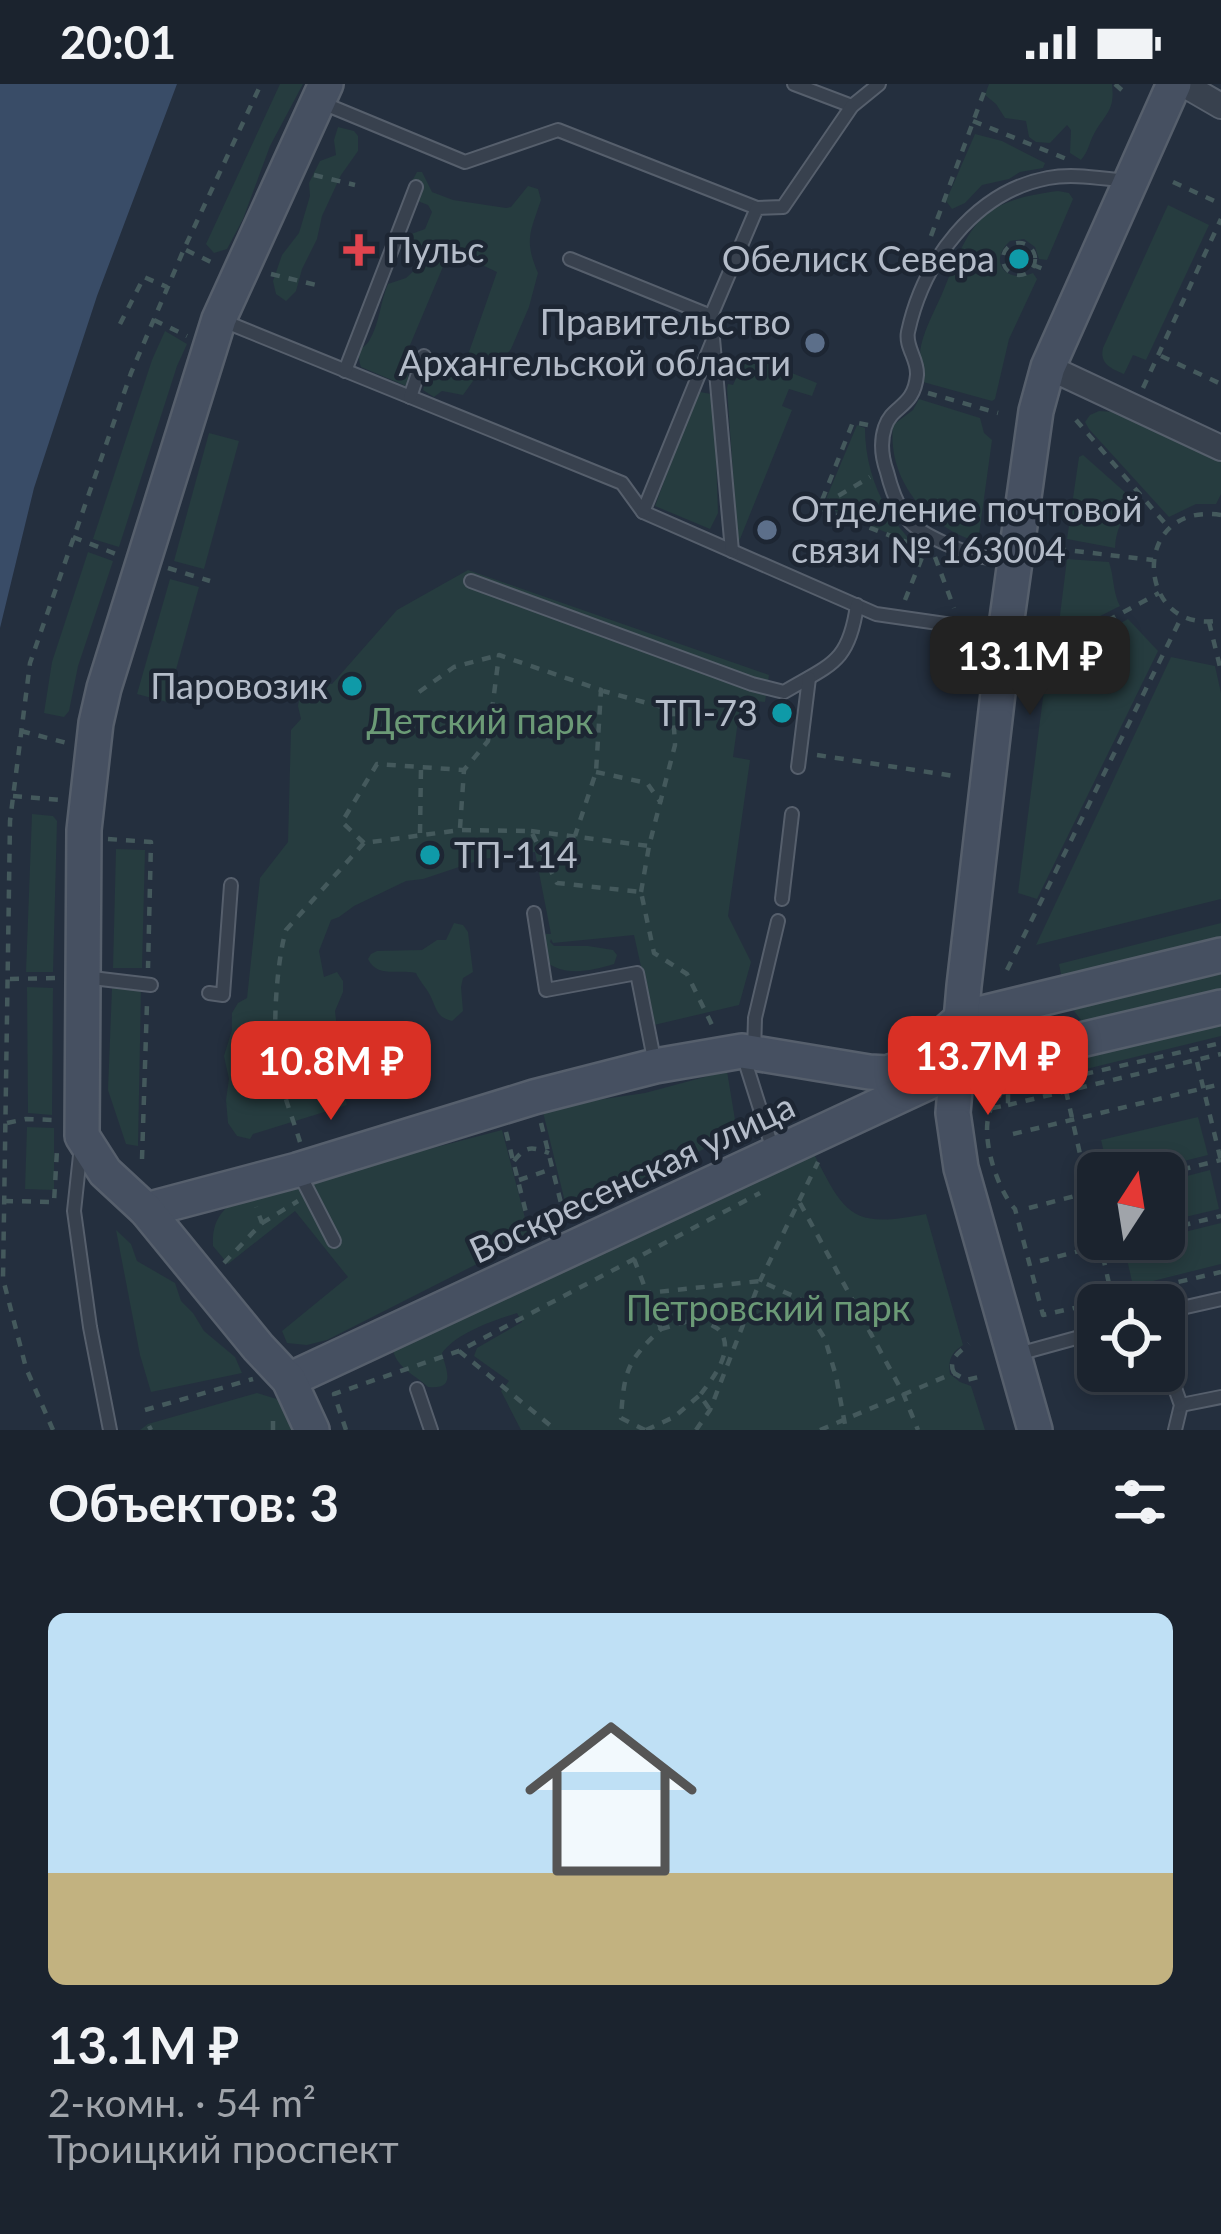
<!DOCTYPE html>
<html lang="ru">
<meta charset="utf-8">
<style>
body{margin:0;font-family:Lato,sans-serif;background:#282f3a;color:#f1f3f6;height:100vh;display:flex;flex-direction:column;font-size:45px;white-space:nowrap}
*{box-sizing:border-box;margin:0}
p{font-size:39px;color:#a0a4aa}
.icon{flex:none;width:66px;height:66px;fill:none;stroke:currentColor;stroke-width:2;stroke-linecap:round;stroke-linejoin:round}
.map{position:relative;height:1346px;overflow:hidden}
.side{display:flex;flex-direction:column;background:#1b232e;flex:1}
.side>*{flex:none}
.needle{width:78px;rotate:12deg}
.fabs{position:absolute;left:1077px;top:1068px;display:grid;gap:24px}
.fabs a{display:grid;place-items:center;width:108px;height:108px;border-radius:18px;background:#1b232e;box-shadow:0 6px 18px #0003,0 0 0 3px #39404a;font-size:60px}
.price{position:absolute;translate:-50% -102px;padding:0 27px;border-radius:24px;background:#d93025;color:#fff;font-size:39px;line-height:78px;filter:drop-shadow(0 3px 6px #0008)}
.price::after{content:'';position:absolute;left:50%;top:72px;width:36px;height:27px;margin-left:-18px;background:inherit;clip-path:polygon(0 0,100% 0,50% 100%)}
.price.current{background:#222;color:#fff}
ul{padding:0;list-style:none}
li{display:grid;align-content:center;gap:24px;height:636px;padding:0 48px}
li span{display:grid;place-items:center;height:372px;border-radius:18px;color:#555}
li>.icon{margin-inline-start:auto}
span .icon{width:216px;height:216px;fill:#fffc;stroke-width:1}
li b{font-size:51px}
h2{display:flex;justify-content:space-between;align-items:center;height:144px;padding:0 48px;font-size:51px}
.status{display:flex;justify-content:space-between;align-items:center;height:84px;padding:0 60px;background:#1b232e;direction:ltr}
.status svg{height:33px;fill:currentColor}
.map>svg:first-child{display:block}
.green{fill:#263c3f}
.water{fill:#394c67}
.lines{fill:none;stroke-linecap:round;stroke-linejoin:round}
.lane-casing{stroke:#565f6c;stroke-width:16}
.street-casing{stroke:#565f6c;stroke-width:28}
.secondary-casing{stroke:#565f6c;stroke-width:38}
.path{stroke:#44595c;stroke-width:4.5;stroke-dasharray:9 9;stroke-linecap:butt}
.lane{stroke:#38414e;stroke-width:12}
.street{stroke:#38414e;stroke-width:24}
.secondary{stroke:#465061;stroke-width:33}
.health-dot{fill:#e0444e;stroke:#1d2633;stroke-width:4.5}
.culture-dot{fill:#0f9aa8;stroke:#1d2633;stroke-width:4.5}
.service-dot{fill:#5c6f8a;stroke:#1d2633;stroke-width:4.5}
.labels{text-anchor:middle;stroke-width:9;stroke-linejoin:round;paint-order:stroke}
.poi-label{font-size:36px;fill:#b4bcc9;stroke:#1d2633;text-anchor:end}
.park-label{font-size:36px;fill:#6b9a76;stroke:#1d2633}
.street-label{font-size:36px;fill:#b4bcc9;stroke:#1d2633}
</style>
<div class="status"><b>20:01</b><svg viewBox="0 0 49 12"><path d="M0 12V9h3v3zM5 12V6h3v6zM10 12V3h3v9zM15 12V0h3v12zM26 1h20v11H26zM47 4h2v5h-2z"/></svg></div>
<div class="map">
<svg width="1221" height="1346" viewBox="0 0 1221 1346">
<rect width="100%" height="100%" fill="#242f3e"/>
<!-- green -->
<g class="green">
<polygon points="280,0 303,0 270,62 243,135 227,165 214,169 206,160"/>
<path d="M989,0H1112C1115,26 1107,28 1095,48C1089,58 1089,67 1081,76L1070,69L1071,46L1067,41L1050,59L1036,58L1029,53L1026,37L1005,34L996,20L985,11Z"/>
<polygon points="338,43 354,47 358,52 358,67 341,91 322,132 317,155 302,185 296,207 286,217 276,210 273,197 282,171 299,149 310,112 309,99 320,77 336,71 334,56"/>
<polygon points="975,50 1002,57 1045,79 1043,84 1020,88 1009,95 982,101 965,119 952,125 946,117"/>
<path d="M417,88H422L432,108L453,116L506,124L511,123L528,102L538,105L541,116C530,149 524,156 538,189L529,223L511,265L498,281L494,280L478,290L463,311L442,307L434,313L423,306L428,285L462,288L497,188L450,166L405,273L409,298L406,302L361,283C360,280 359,277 359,273C360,261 363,266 369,257C380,239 380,218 388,200L406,194L420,181L421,164L408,167L400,165L403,153L425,145L432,128L428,121L415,116L406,108Z"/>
<path d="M1058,107L1069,109L1073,115L1047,176L1039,175L1035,163L1024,155L1010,157C987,178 1007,200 1033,189L1037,195L1009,255L995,315L992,317L923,298C924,286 918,273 921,262C925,244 935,226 942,210C970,141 977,117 1058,107Z"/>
<path d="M1168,121L1209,141L1146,276L1133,271L1124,290C1112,285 1099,280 1103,264Z"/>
<polygon points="165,247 187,260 177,282 119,463 93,455 152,276"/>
<polygon points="741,269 817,299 812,312 789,305 782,322 792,326 738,460 727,304 728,300 733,301 738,290 734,288"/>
<polygon points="700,308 711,310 714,318 718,429 710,445 655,422 694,316"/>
<path d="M919,315L980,334L984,349L992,356L978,458C927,443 887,396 893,341L913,326Z"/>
<polygon points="1099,327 1115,328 1221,377 1221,410 1216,420 1196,420 1169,433 1089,345 1085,338 1090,331"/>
<path d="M857,341L865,344C865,388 883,429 914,460L823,422Z"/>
<polygon points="209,349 239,357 204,485 174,477"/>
<path d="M1083,371L1136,418C1123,433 1116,444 1115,464L1067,455L1079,373Z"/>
<polygon points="88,468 113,477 78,582 69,627 64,633 44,629 52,578"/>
<path d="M1067,475L1109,478C1114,492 1113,510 1120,522L1061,552L1058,547Z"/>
<path d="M468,486L769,591L765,618L741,615L733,673L750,676L728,832L751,878L739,921L654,941L634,851L553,859L551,855L550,858L554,862H588L613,866L617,871L614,880C590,887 565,893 545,877L540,856L546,850H551L535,768L483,775L423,795L406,797L354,822L339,833L331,836L319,867L324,893L337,888L343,897V908L335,927L338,953L333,965L347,1021L253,1050L250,1055L237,1052L228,1039L226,1016L229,995L224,972L232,946V929L238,919L247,914L260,794L288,758L291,646L301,635L298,622L301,606L316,598L332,600L397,526Z"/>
<polygon points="170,495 199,503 167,618 137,610"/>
<polygon points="1128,535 1158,567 1037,815 1018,809 1047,582"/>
<polygon points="1171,573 1215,582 1221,609 1221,815 1036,861"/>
<polygon points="32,730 53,732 57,737 53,888 26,888"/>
<polygon points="116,765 145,766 142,884 113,884"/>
<path d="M454,839L463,841L468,848L473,888L463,894L461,903L463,927L452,937C436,933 437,925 430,911C426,903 420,898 416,889C398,885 377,894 368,875L371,870L377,867L422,866L437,856H446Z"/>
<polygon points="1221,839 1221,856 1062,895 1059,880"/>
<polygon points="1221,887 1221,909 1084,940 1074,927 1077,922"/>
<polygon points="27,903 53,904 52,1031 28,1029"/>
<polygon points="112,904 141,906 138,1062 126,1060 108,1006"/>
<polygon points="1221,936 1221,952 1082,986 1079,971"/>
<polygon points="727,987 737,1048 657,1089 566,1122 542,1024 645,1009"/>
<polygon points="1198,1033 1208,1071 1136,1089 1109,1089 1101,1056"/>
<polygon points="27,1043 54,1044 54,1106 25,1105"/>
<path d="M502,1046L530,1153L327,1256L307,1261L287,1259L282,1247L348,1193C330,1171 313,1149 295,1127L228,1180L213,1162C212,1140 219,1127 238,1115Z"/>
<path d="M813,1068C845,1131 851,1145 926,1130L963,1261C951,1269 948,1276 950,1290L960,1298L971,1302L985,1346H521L501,1307L509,1297L474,1272L477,1264L522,1238L517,1229C493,1237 458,1248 442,1269C446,1286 457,1306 428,1303C413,1289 393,1283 392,1259Z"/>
<polygon points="1210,1086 1219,1125 1164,1138 1164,1098"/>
<polygon points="1221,1139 1221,1180 1133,1202 1124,1162 1164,1155 1164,1153"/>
<polygon points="116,1146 131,1160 137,1177 175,1199 181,1217 193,1229 204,1247 235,1273 242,1289 151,1308 140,1271"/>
<polygon points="257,1309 280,1316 292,1346 140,1346 148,1340"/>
</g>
<!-- water -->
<polygon class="water" points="0,0 177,0 97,212 34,404 0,544"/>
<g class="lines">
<defs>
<g id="lane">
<polyline points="794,0 852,22"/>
<polyline points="320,18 465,78 558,46 757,124"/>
<polyline points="570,175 711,232"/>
<polyline points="221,236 622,399 643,428 876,530 1001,548"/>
<polyline points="345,287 416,103"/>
<polyline points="410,313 424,272"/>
<polyline points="643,428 713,256"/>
<polyline points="732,467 711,232 757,124 783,123 852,22 879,0"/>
<path d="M1011,475C1002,475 992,475 983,473C966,470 922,451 910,438C899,426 891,404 887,388C882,374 880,358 885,343C892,321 914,324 917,291C918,275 905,263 908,248C923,178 974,108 1048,94C1074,89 1103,95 1130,97"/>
<path d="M471,497L752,600L784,608C831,580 849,579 857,521"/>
<polyline points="798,683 809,594"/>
<polyline points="782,815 792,730"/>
<polyline points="534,829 546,906 637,889 655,980"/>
<polyline points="84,893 151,901"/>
<polyline points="209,909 223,911 231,801"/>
<polyline points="754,968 755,934 778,837"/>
<polyline points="744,974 774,1069"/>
<polyline points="81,1062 74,1127 90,1243 110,1346"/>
<polyline points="298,1087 334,1157"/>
<polyline points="1164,1228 1221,1215"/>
<polyline points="1018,1270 1098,1248"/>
<polyline points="1164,1273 1181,1321 1175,1346"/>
<polyline points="417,1305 431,1346"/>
<polyline points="1181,1321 1221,1313"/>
</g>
<g id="street">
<polyline points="1183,0 1221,22"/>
<polyline points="1048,283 1221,364"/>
</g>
<g id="secondary">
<polyline points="146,1126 297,1086 534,1013 655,982 742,967 869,988 888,989 912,979 962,934 1221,871"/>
<polyline points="289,1296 957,985 1221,923"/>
<polyline points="312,1346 289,1296 258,1263 146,1126 105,1088 82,1052 84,746 96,639 104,604 219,235 326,0"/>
<polyline points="1035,1346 961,1084 953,1029 964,902 1005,549 1036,327 1048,283 1174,0"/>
</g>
</defs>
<!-- lane casing -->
<use href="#lane" class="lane-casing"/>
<!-- street casing -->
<use href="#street" class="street-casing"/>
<!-- secondary casing -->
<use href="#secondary" class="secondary-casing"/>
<!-- path -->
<g class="path">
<polyline points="1115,0 1124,8"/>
<polyline points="973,37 1069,76"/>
<polyline points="314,91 355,101"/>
<polyline points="1173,98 1221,120"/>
<polyline points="931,152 987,0"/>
<circle cx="1019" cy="175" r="16"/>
<polyline points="186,166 213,179"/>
<polyline points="1033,181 1046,186"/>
<polyline points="271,190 316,201"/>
<polyline points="154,236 187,252"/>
<polyline points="120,240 144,193 167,203"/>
<polyline points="1161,272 1221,300"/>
<polyline points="1143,304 1221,135"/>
<polyline points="928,309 998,329"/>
<polyline points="1076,336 1169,444"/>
<polyline points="868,341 853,338 819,424 909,459"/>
<polyline points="823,421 870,393"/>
<path d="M1221,431C1128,417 1135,553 1221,536"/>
<polyline points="73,453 116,470"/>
<polyline points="1057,465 1153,476"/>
<polyline points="935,473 954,524"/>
<polyline points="168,484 210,497"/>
<polyline points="905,516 925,466"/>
<polyline points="1209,538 1221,587"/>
<polyline points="1044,571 1159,509"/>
<polyline points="419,608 454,583 499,571"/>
<polyline points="21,647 67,659"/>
<polyline points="817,671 954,692"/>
<polyline points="596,688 647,699 661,719"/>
<polyline points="13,712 60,716"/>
<polyline points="460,744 464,686 488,657 499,571 601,606 596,688 575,752"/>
<polyline points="531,747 649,762 675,661 673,626 603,607"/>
<polyline points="420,749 421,683"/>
<polyline points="108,755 151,758 148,884"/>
<polyline points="364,759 342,738 377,680 464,686"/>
<polyline points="641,808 649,762"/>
<polyline points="1007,886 1182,532"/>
<polyline points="10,895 58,894"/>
<polyline points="1197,978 1221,1077"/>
<polyline points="1066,1007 1098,1151"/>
<polyline points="1008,1021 1221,970"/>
<polyline points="992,1024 1008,1021 1008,1008"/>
<polyline points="7,1039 26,1035 55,1036"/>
<polyline points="541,1039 566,1139"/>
<polyline points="506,1048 532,1153"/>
<polyline points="1013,1050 1221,1000"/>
<path d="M300,1058C293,1035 283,1010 278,986C272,951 276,880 286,846L364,759L460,746L531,747L557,799L641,808L654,869L687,890L713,943"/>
<polyline points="142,1075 147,919"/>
<path d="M514,1077C526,1061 532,1063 549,1069"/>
<polyline points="1164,1090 1221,1076"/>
<polyline points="519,1096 552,1085"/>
<polyline points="4,1117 54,1118 57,1066"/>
<polyline points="800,1119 903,1309 918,1346"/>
<polyline points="1029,1124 1098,1106"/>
<polyline points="262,1139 298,1117"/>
<polyline points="1164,1146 1221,1132"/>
<polyline points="1099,1155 1112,1213"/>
<polyline points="634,1175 647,1209"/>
<polyline points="1040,1177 1127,1155"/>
<polyline points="224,1179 262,1139 256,1123"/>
<polyline points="1161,1202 1221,1188"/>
<path d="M1165,1210L1163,1204L1043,1231L1015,1125C997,1105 980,1053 990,1027C992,1020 998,1015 1001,1009L1221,959"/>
<path d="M661,1245L700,1234C701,1235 717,1244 718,1245C737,1265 713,1294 700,1311"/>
<polyline points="459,1267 556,1346"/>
<path d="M954,1289C947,1275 960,1268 969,1260"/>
<polyline points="145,1326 253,1295"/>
<polyline points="149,1342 151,1346"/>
<polyline points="53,1346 26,1284 3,1195 10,737 30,579 131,289 184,165 261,0"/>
<polyline points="273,1346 273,1328"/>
<polyline points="346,1346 334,1310 459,1267 760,1109"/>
<path d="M645,1346L621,1334C624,1287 627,1277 661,1245L647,1209L760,1197L800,1215L825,1255L836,1292L846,1346"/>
<polyline points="646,1346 674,1333 700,1311 710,1326"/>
<polyline points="696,1346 710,1326 760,1197 818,1078"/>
<polyline points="820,1346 954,1289 966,1296 979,1293"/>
</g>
<!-- lane -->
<use href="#lane" class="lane"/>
<!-- street -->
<use href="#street" class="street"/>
<!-- secondary -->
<use href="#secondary" class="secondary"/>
</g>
<!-- markers -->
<path class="health-dot" d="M353 148h12v12h12v12h-12v12h-12v-12h-12v-12h12z"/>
<g class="culture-dot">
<circle cx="1019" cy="175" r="12"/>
<circle cx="352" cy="602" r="12"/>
<circle cx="782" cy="629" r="12"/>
<circle cx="430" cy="771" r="12"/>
</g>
<g class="service-dot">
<circle cx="815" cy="259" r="12"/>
<circle cx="767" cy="446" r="12"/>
</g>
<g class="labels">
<!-- poi labels -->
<g class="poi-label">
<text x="386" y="179" text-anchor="start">Пульс</text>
<text x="995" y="188">Обелиск Севера</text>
<text x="791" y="251">Правительство<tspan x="791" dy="41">Архангельской области</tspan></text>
<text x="791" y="438" text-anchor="start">Отделение почтовой<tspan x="791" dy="41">связи № 163004</tspan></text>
<text x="328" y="615">Паровозик</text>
<text x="758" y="642">ТП-73</text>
<text x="454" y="784" text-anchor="start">ТП-114</text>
</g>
<!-- park labels -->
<g class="park-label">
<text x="480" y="650">Детский парк</text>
<text x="768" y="1237">Петровский парк</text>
</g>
<!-- street labels -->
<g class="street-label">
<text transform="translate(632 1094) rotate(-25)" y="13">Воскресенская улица</text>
</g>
</g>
</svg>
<div class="fabs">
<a><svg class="needle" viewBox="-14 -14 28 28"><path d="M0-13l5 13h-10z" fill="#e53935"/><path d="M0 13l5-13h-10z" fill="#a0a4aa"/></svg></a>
<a><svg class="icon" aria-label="locate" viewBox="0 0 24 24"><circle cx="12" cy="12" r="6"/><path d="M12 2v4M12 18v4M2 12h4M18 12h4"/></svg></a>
</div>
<b class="price current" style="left:1030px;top:634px">13.1M ₽</b>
<b class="price" style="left:988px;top:1034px">13.7M ₽</b>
<b class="price" style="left:331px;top:1039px">10.8M ₽</b>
</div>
<section class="side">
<h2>Объектов: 3<svg class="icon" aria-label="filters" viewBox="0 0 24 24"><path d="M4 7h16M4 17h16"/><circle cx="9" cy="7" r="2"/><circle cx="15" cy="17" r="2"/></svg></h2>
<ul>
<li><span style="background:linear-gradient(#bfe0f5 70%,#c2b280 0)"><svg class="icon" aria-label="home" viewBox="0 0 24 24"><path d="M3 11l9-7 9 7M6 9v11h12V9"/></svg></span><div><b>13.1M ₽</b><p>2-комн. · 54 m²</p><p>Троицкий проспект</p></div></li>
</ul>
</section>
